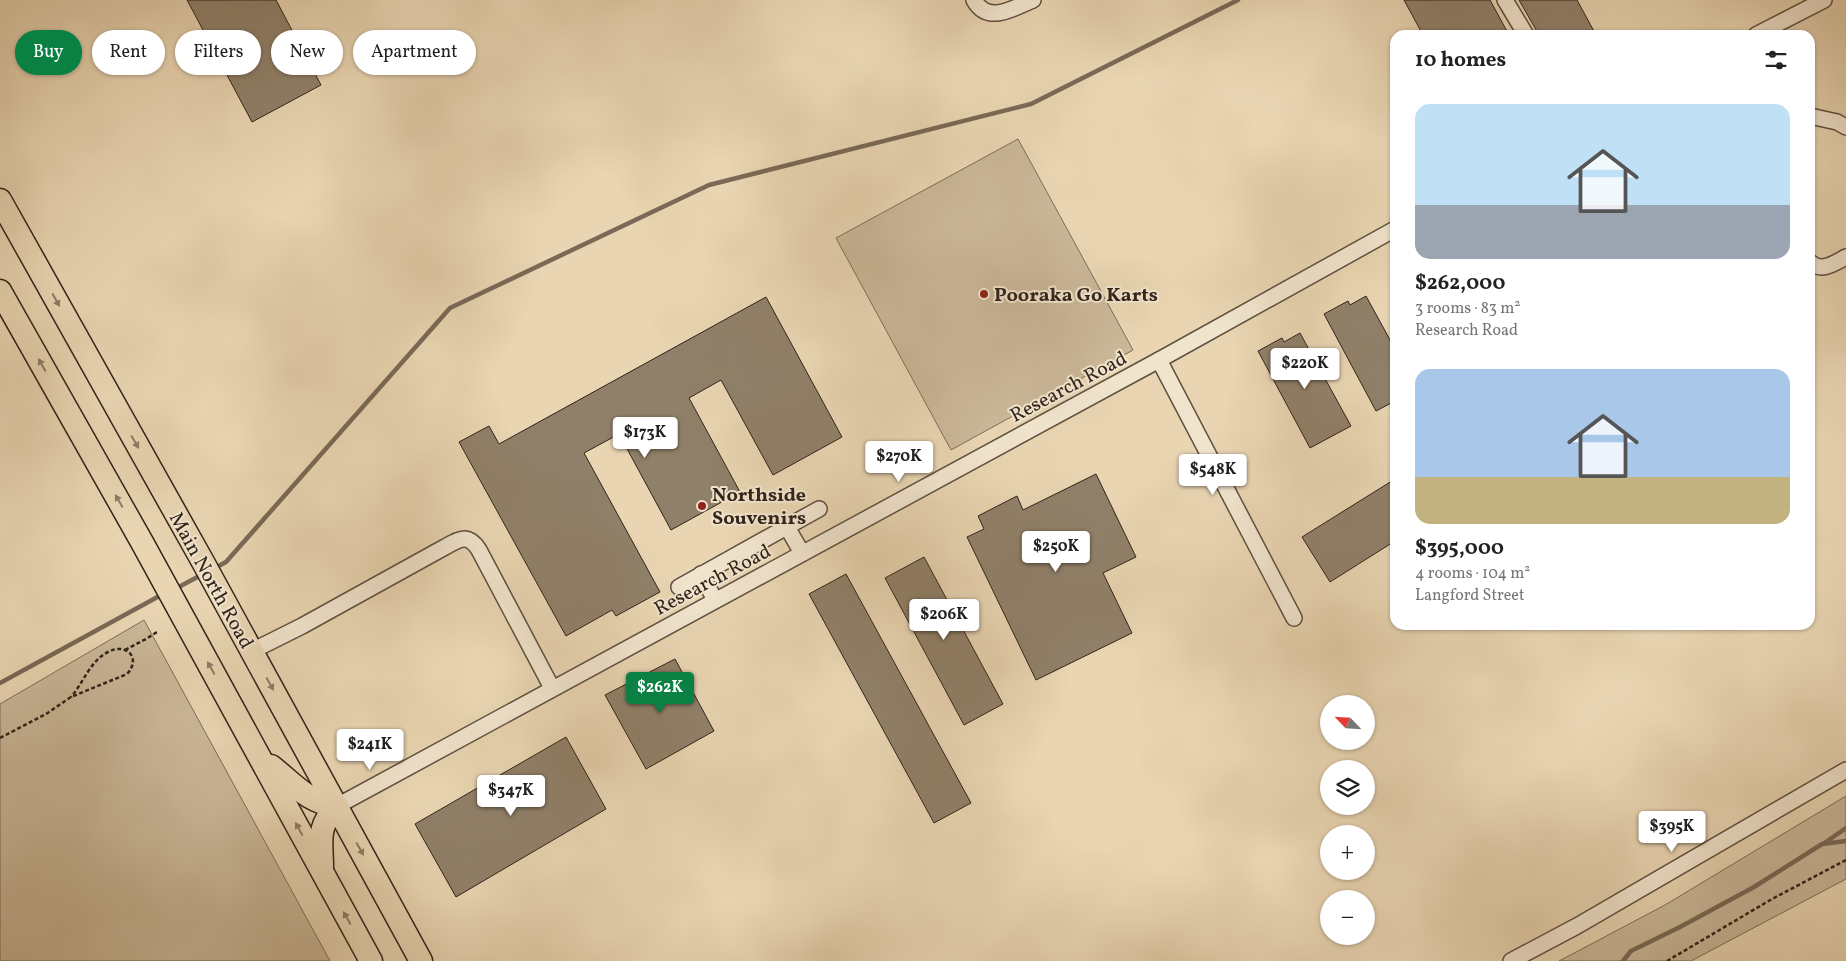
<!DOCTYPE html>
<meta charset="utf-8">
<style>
body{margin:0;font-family:Vollkorn,serif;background:#f2f2f2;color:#222;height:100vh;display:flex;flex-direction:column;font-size:19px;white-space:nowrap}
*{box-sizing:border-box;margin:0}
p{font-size:16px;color:#767676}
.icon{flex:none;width:28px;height:28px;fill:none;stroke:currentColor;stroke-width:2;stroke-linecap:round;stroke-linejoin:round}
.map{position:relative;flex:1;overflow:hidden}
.panel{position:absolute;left:1390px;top:30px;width:425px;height:600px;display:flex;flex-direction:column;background:#fff;border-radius:15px;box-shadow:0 1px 4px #0004}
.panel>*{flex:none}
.banner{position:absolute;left:15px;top:30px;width:475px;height:45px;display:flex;gap:10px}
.needle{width:32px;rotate:295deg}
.tools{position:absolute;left:1320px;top:695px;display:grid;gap:10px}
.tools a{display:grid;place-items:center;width:55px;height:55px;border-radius:50%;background:#fff;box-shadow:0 1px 4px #0004;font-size:25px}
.price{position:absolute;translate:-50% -42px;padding:0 11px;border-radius:5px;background:#fff;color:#222;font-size:16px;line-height:32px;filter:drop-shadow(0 1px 2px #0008)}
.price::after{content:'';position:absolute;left:50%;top:30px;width:15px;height:11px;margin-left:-8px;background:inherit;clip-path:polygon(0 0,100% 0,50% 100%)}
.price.active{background:#0b8043;color:#fff}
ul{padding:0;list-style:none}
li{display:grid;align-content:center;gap:10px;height:265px;padding:0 25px}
li span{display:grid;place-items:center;height:155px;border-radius:15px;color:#555}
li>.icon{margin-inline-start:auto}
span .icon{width:90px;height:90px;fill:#fffc;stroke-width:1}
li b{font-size:21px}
h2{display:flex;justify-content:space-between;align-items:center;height:60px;padding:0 25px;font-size:21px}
.tag{padding:0 18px;border-radius:22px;background:#fff;box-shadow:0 1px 4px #0004;font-size:18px;line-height:45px}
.tag.active{background:#0b8043;color:#fff}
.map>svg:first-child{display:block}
.green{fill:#cab798;stroke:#7d6d59}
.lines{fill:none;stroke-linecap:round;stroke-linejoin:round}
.stream{stroke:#796956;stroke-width:4.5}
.building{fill:#908069;stroke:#30231a}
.minor-casing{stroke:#5e5040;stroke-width:18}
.highway-casing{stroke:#30231a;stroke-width:25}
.path{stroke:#30231a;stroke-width:2.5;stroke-dasharray:4 2.5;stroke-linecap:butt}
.minor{stroke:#f1e4cd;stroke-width:15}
.highway{stroke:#e9d5b2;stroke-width:22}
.oneway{fill:#8c7c66}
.poi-dot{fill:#8f2418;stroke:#f1e4cd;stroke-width:2}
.labels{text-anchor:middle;stroke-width:4;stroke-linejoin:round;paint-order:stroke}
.poi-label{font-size:20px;font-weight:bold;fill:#30231a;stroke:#f1e4cd;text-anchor:start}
.street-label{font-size:20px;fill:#30231a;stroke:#f1e4cd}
</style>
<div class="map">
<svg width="1846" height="961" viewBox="0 0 1846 961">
<rect width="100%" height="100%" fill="#e9d5b2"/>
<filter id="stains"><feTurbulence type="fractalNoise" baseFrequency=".004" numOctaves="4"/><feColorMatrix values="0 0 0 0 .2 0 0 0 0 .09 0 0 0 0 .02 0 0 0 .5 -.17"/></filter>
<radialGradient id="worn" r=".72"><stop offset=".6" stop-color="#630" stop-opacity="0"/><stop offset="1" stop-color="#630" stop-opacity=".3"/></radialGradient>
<!-- green -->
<g class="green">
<polygon points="1018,139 1133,350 951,450 836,238"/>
<polygon points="144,620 330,961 0,961 0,704"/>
<polygon points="1846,796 1846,879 1691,961 1559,961 1665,905"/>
</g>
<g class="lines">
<!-- stream -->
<g class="stream">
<polyline points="215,568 226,562 450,308 709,185 1031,104 1238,0"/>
<polyline points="175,589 203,574"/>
<polyline points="0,683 163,594"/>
<polyline points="1823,844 1846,828"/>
<polyline points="1623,961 1631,951 1680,927 1754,887 1822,844 1846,841"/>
</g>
</g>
<!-- building -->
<g class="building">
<polygon points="187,0 276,0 321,85 252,122"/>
<polygon points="1404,0 1490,0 1509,35 1423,35"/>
<polygon points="1519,0 1577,0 1596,35 1539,35"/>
<polygon points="1366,296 1395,349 1395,401 1376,411 1324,314 1348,301 1350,305"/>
<polygon points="766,297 842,437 773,475 721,380 689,398 740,492 671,530 619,434 584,453 660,592 616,616 612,610 566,636 459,442 489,426 499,444"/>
<polygon points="1300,333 1351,426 1310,448 1258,351 1282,338 1284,342"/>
<polygon points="1096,474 1136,557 1103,573 1132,633 1036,680 967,537 984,529 978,516 1017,496 1023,510"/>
<polygon points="1395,479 1395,541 1330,582 1302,537"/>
<polygon points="924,557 1003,704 964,725 885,578"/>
<polygon points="846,574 971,803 934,823 809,594"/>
<polygon points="675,659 714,731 646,769 605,695"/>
<polygon points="566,737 606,809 456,897 415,824"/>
</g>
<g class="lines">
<defs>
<g id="minor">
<path d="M974,0C988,25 1013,8 1033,0"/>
<polyline points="1505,0 1526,35"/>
<polyline points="1756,35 1824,0"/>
<polyline points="1810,116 1837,122 1846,127"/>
<path d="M1810,262C1821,273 1835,263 1846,257"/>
<polyline points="1159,360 1294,618"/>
<polyline points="787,527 802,553"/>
<polyline points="701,574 715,600"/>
<polyline points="679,587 819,509"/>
<path d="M252,651L302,626L445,547C460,539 468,533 479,550L552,688"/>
<polyline points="337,806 1159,360 1395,229"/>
<polyline points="1511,961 1577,926 1846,770"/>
</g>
<g id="highway">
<polyline points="0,200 203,562 421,961"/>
<polyline points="0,291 143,544 371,961"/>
<path d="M271,766C293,783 308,803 337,806"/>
<path d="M322,868C322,841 316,827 337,806"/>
</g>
</defs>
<!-- minor casing -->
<use href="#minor" class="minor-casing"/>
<!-- highway casing -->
<use href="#highway" class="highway-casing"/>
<!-- path -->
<g class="path">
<polyline points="125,650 146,639 157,632"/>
<path d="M0,738L46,714L71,697L127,674C142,658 126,642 108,652C91,660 83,683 71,697"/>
<polyline points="1667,961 1772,899 1846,860"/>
</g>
<!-- minor -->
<use href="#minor" class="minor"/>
<!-- highway -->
<use href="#highway" class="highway"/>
</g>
<!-- one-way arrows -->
<defs><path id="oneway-solid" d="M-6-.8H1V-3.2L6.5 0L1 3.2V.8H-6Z" transform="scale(1.25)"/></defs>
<g class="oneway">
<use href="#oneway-solid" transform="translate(56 300) rotate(61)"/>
<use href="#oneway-solid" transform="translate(42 365) rotate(-119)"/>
<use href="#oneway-solid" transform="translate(135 442) rotate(60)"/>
<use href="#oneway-solid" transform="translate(119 501) rotate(-120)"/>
<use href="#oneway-solid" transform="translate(211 668) rotate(-119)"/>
<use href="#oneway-solid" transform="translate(270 684) rotate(61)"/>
<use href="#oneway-solid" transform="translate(299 829) rotate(-118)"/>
<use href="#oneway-solid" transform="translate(360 849) rotate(61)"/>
<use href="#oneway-solid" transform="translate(347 918) rotate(-119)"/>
</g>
<!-- markers -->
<g class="poi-dot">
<circle cx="984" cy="294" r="5"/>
<circle cx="702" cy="506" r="5"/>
</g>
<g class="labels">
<!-- poi labels -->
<g class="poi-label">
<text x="994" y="301">Pooraka Go Karts</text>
<text x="712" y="501">Northside<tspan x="712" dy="23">Souvenirs</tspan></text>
</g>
<!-- street labels -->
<g class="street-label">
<text transform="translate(1068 386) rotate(-28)" y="7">Research Road</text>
<text transform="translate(712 579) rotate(-28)" y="7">Research Road</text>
<text transform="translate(212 580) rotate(61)" y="7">Main North Road</text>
</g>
</g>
<rect width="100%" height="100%" filter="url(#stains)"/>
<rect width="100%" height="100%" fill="url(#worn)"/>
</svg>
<div class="tools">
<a><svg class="needle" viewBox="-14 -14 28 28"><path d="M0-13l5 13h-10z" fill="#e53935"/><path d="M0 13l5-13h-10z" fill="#767676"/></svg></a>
<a><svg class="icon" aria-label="layers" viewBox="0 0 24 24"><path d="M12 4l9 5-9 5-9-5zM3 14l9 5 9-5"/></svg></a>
<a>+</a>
<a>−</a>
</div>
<b class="price" style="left:1305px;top:390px">$220K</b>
<b class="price" style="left:645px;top:459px">$173K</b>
<b class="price" style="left:899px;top:483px">$270K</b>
<b class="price" style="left:1213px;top:496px">$548K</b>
<b class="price" style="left:1056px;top:573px">$250K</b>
<b class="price" style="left:944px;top:641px">$206K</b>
<b class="price active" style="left:660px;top:714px">$262K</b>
<b class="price" style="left:370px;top:771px">$241K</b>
<b class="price" style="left:511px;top:817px">$347K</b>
<b class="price" style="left:1672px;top:853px">$395K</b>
<div class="banner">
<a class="tag active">Buy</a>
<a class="tag">Rent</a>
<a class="tag">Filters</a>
<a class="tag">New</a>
<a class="tag">Apartment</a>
</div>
<section class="panel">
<h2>10 homes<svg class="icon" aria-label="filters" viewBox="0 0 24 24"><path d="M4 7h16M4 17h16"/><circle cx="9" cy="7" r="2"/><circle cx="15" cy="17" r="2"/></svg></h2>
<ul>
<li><span style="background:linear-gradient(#bfe0f5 65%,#9aa5b1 0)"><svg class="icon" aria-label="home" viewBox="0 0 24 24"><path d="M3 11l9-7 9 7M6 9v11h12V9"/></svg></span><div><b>$262,000</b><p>3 rooms · 83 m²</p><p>Research Road</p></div></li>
<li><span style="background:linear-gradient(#a9c7e8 70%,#c2b280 0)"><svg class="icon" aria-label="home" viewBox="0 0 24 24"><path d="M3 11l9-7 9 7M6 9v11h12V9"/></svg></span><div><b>$395,000</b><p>4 rooms · 104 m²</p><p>Langford Street</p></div></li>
</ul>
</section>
</div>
